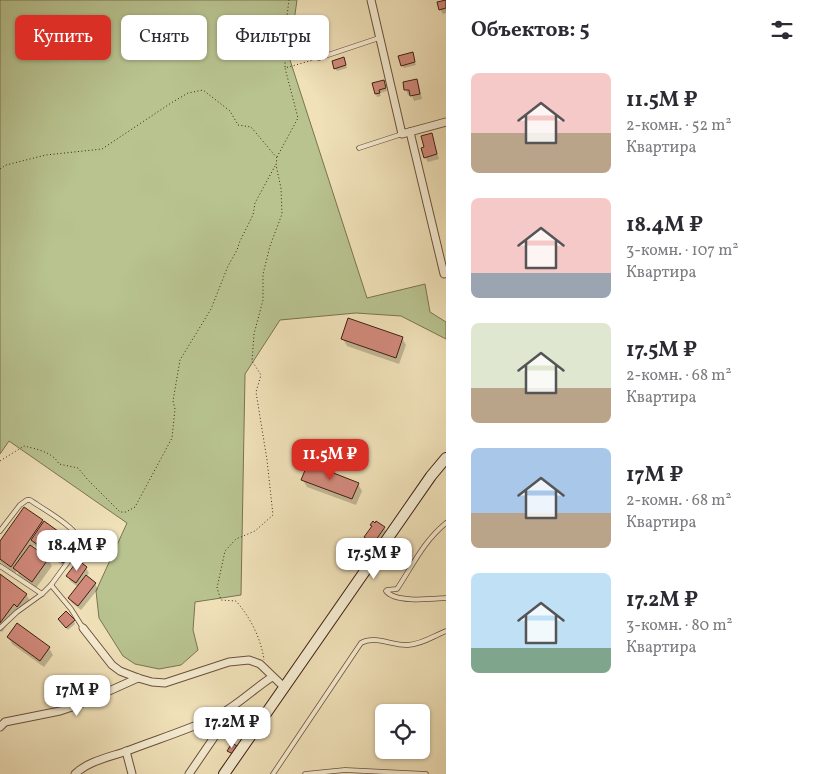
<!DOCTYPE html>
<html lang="ru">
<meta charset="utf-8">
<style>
body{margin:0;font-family:Vollkorn,serif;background:#f2f2f3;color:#2b2b33;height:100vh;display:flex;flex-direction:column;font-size:19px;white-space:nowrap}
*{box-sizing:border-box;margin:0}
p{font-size:16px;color:#7c7c81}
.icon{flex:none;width:28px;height:28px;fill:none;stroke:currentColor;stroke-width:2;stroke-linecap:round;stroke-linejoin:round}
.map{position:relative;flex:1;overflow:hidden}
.panel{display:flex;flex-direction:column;background:#fff;width:375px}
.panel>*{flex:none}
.hud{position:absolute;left:15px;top:15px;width:355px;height:45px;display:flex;gap:10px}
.fabs{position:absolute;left:375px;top:704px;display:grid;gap:10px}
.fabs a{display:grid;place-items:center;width:55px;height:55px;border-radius:8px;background:#fff;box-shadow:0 1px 4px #0004;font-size:25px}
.price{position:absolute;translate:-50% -42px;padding:0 11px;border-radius:10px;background:#fff;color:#222;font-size:16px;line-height:32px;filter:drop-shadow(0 1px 2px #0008)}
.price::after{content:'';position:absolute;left:50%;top:30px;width:15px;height:11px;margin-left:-8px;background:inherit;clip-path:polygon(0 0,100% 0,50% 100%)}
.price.active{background:#d93025;color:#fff}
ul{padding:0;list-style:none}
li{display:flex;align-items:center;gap:15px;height:125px;padding:0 25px}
li span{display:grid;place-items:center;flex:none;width:140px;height:100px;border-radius:8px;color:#555}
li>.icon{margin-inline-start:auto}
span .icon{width:60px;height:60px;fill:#fffc;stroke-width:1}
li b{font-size:21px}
h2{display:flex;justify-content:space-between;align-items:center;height:60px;padding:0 25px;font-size:21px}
.pill{padding:0 18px;border-radius:8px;background:#fff;box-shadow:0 1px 4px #0004;font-size:18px;line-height:45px}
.pill.active{background:#d93025;color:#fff}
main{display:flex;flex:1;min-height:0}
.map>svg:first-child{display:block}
.green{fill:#b8c390;stroke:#7c7250}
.shadow{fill:#0003}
.building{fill:#d28a7c;stroke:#402010}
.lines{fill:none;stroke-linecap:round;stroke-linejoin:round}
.lane-casing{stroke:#6c503a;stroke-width:5.5}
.street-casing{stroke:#6c503a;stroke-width:9}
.secondary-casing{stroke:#402010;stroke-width:12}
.path{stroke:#402010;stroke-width:1;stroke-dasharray:1 2.5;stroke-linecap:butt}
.lane{stroke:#f5ecd2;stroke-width:4}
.street{stroke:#f5ecd2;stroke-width:7}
.secondary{stroke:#f5ecd2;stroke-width:10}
</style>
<main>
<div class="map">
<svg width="446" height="774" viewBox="0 0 446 774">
<rect width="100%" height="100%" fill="#f0e1b9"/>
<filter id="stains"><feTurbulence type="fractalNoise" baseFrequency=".004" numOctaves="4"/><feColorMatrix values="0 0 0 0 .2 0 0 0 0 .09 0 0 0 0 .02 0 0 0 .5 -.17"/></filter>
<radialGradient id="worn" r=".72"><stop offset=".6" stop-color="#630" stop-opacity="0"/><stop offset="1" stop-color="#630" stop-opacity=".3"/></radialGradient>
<!-- green -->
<polygon class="green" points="0,0 297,0 289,57 367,298 425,284 430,312 446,322 446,339 401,316 356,313 280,320 245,374 241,595 195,602 193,630 198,650 181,665 159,669 135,664 123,656 99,618 96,591 127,523 9,441 0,454"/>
<!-- shadow -->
<g class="shadow">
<polygon points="446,1 446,13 443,14 440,9"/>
<polygon points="412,54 416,65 404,68 402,65"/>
<polygon points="345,62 347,68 337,71 335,68"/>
<polygon points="417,80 419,85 422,99 414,101 411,94 408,95 406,90 404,83"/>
<polygon points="384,82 387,91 380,93 381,96 377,97 373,84"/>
<polygon points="431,134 439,159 428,162 425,157 425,148"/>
<polygon points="402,338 406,345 399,364 347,346 343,339"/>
<polygon points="303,480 358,484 362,491 356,505 307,487"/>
<polygon points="24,509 75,545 79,552 67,569 34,545 32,548 48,559 52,566 36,588 19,575 17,571 15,573 0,562 0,543"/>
<polygon points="384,528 387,533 376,548 368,542 365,538"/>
<polygon points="86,568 89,573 86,577 95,584 98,589 81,610 72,603 69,598 78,587 70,581 68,576"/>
<polygon points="0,576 26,594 30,601 21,613 18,610 2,632 0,631"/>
<polygon points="74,621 75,624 68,630 61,622"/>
<polygon points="8,637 49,648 53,655 44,667 12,644"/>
</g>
<!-- building -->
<g class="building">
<polygon points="446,0 446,8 439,10 437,2"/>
<polygon points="413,52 415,62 401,66 398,56"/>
<polygon points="344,57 346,65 334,69 332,61"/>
<polygon points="417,79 420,94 410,96 409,90 404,90 403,82"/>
<polygon points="384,80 386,88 379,90 380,93 375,94 372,83"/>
<polygon points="432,133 437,154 424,158 421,148 424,147 421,136"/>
<polygon points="348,318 403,337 396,358 341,339"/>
<polygon points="308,463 359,483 352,499 301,480"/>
<polygon points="24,507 43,520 11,567 0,559 0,541"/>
<polygon points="44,521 76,544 63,563 31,540"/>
<polygon points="373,521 375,523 376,521 385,527 373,544 364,537 372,526 370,525"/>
<polygon points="30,545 49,558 32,582 13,568"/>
<polygon points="78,560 87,567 76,583 66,576"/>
<polygon points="0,574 27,594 17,607 14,604 0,623"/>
<polygon points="86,575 96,583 78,606 68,598"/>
<polygon points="66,611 75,620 66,628 58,619"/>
<polygon points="17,623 50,647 40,661 7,637"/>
<polygon points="232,743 237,746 233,754 227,751"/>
</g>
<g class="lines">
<defs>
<g id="lane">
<polyline points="319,58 379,38"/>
<polyline points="359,148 402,134"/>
<path d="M446,523C423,542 413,565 397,589L387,590L386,591C395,603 431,599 446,598"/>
<path d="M0,531L20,505L27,500H30C43,509 80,529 81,544L51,585"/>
<polyline points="0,566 42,594"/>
<polyline points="0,628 17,612 42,594 51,585 71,609 83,628"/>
<path d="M273,774L361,643C375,635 393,646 408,645C423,644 433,636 446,631"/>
<polyline points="305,774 345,770 426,774"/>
</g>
<g id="street">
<polyline points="371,0 402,134 446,122"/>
<polyline points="410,132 444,274"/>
<polyline points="83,628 112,665 120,671 138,678 152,682 165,683 229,662 249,660 260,664 285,688"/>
<polyline points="0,727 5,722 60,711 78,705 138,678"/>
<polyline points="126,751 132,774"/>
<path d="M75,774C88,761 110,757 127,751C155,740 185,731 213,718C235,708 252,690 272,677"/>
<polyline points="189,774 234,708"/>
</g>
<polyline id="secondary" points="224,774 431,476 446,458"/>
</defs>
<!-- lane casing -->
<use href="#lane" class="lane-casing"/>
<!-- street casing -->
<use href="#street" class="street-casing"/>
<!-- secondary casing -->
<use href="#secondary" class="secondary-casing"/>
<!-- path -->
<g class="path">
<polyline points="285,67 286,24 289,0"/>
<polyline points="277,157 298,118 285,68 313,60"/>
<path d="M0,169L6,165L46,155L102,149L171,103L188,93L203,90L230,111L238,125L251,127L277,158L276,165L281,188L282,214L270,246L263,274V300L254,334L252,361L261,375L256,392L267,460L273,515L255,531L236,539L225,551L217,588L221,600L236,601C250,617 261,638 264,660"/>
<path d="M0,461L24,446C36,449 53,452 59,464L78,468L88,480L120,512H126L135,507L172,438L175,409L173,401L180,360L211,309L228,266L237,250L240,241L253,215L255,203L275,166"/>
</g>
<!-- lane -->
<use href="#lane" class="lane"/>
<!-- street -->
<use href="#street" class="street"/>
<!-- secondary -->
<use href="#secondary" class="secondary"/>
</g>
<rect width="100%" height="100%" filter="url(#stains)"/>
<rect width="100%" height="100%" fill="url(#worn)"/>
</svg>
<div class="fabs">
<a><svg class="icon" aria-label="locate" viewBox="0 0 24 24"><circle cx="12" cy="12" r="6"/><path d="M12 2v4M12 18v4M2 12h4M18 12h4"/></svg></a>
</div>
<b class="price active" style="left:330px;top:481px">11.5M ₽</b>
<b class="price" style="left:77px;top:572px">18.4M ₽</b>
<b class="price" style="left:374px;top:580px">17.5M ₽</b>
<b class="price" style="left:77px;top:717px">17M ₽</b>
<b class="price" style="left:232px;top:749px">17.2M ₽</b>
<div class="hud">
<a class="pill active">Купить</a>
<a class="pill">Снять</a>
<a class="pill">Фильтры</a>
</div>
</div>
<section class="panel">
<h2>Объектов: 5<svg class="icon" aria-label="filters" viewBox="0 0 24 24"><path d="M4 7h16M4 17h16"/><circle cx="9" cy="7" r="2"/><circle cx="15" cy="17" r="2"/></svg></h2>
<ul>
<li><span style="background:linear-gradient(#f6c9c9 60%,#b9a48a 0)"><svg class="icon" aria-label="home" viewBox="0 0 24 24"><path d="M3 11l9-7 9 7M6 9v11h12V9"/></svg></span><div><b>11.5M ₽</b><p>2-комн. · 52 m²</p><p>Квартира</p></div></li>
<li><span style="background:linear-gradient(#f6c9c9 75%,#9aa5b1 0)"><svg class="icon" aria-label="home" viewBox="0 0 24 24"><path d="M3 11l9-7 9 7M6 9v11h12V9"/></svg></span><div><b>18.4M ₽</b><p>3-комн. · 107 m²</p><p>Квартира</p></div></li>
<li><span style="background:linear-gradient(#dfe7d0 65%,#b9a48a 0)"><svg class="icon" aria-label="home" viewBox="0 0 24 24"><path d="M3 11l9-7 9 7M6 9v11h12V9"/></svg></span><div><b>17.5M ₽</b><p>2-комн. · 68 m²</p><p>Квартира</p></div></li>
<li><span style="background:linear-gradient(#a9c7e8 65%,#b9a48a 0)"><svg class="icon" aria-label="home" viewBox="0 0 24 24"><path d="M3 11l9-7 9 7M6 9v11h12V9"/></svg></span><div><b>17M ₽</b><p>2-комн. · 68 m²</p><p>Квартира</p></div></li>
<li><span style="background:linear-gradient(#bfe0f5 75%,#7fa58c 0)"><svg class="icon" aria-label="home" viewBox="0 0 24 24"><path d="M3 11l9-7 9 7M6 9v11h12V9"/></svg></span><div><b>17.2M ₽</b><p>3-комн. · 80 m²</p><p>Квартира</p></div></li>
</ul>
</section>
</main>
